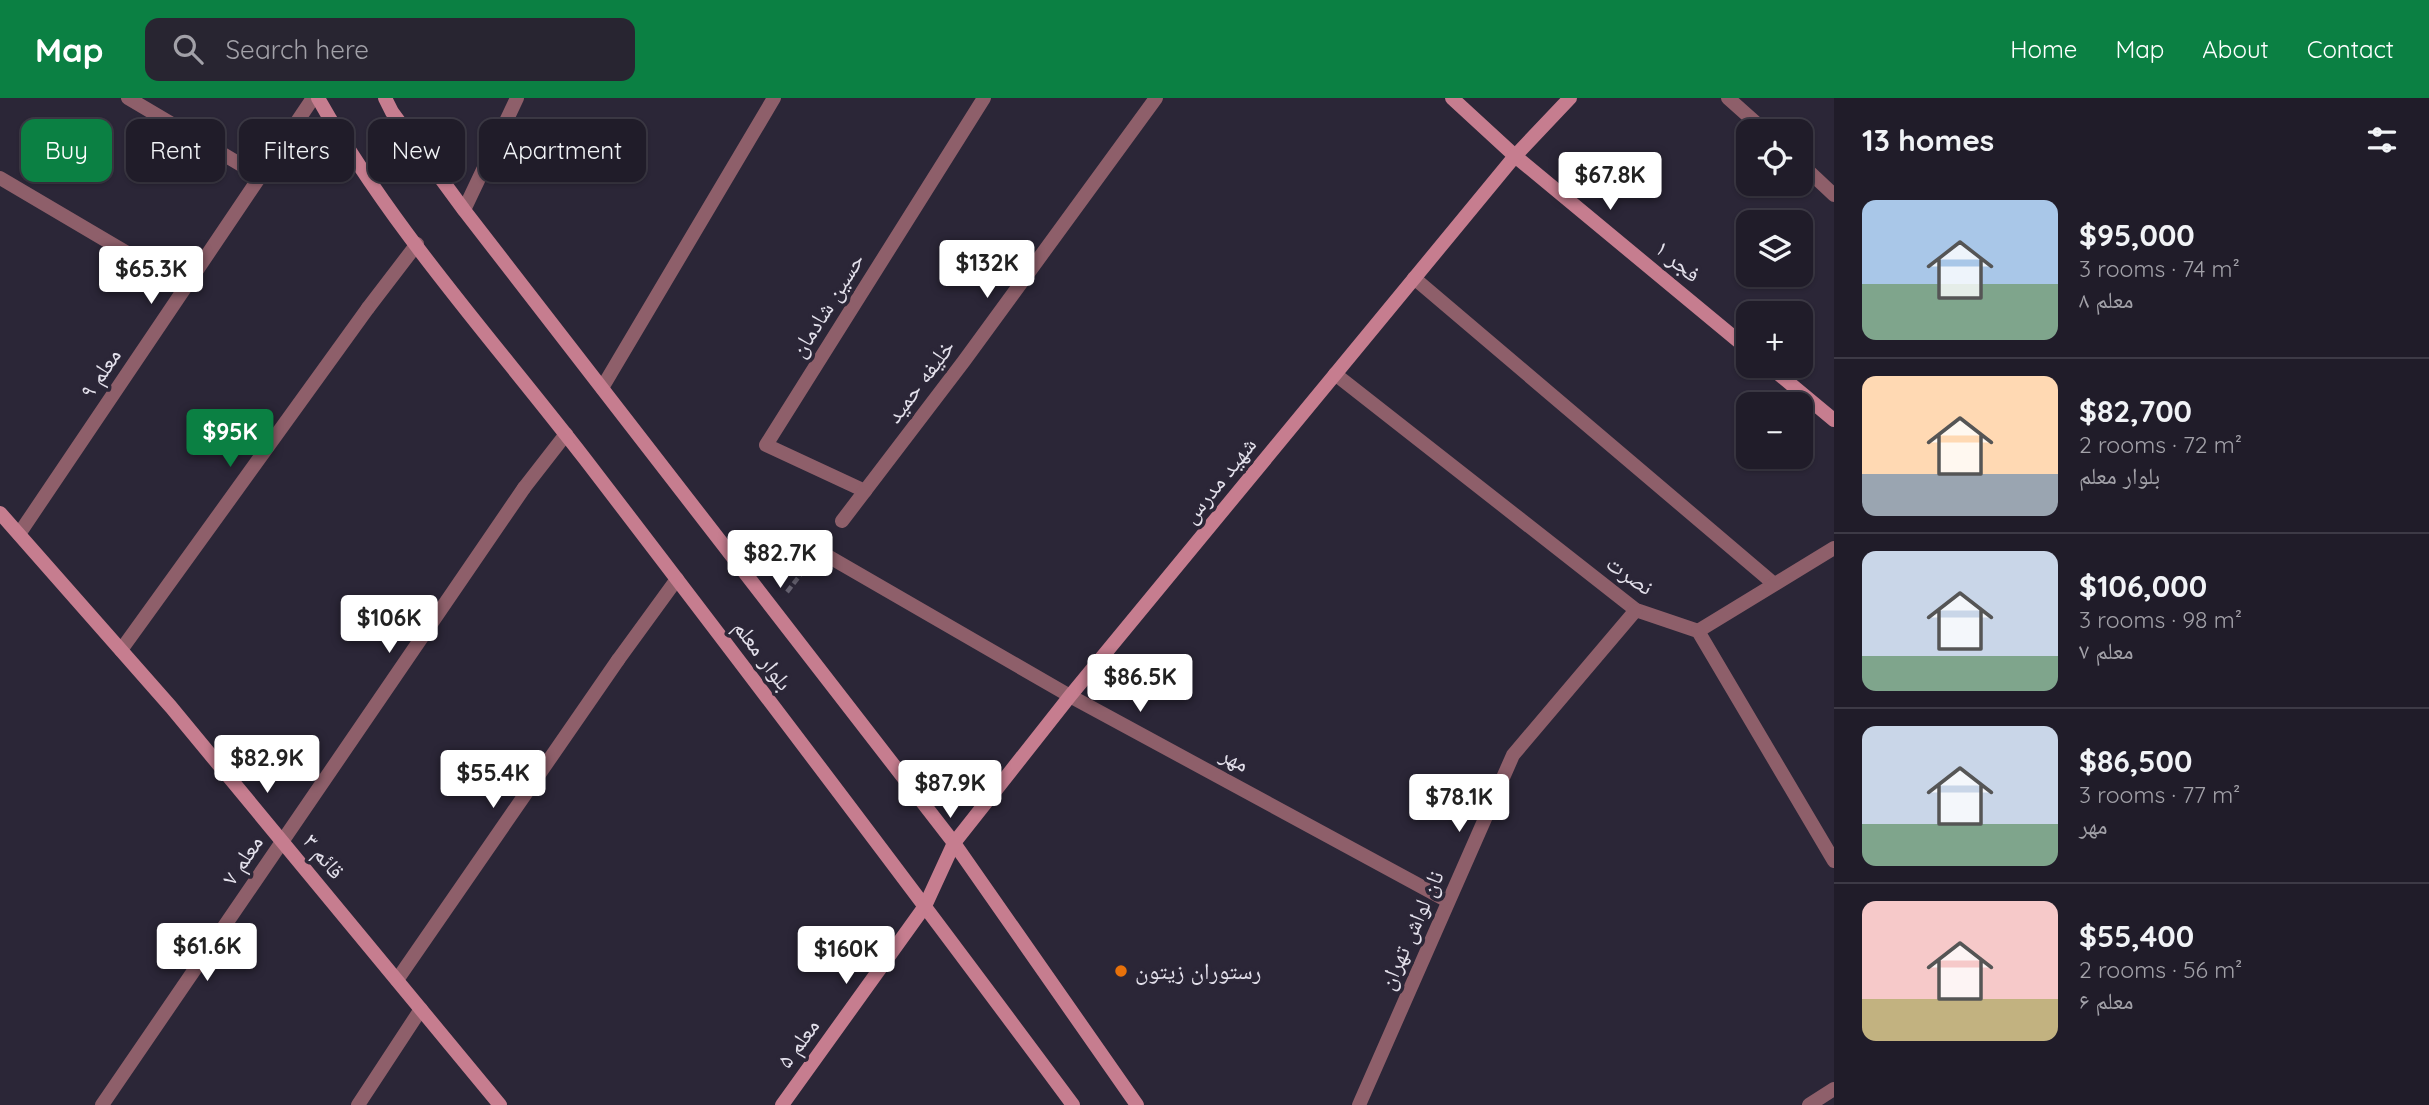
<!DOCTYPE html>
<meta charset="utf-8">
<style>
body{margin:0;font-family:Quicksand,"Noto Naskh Arabic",sans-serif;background:#282531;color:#f1f3f6;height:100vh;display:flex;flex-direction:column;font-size:26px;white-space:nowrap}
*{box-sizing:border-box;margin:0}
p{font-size:23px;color:#a2a1a8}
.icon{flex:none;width:38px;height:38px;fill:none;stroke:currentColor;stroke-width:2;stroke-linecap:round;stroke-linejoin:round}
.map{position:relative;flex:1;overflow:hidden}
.sheet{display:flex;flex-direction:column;background:#201c29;width:595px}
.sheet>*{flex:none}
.banner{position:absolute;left:21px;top:21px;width:665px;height:63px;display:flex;gap:14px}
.tools{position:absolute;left:1736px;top:21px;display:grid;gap:14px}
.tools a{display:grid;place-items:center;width:77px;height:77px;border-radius:14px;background:#201c29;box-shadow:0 2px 5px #0004,0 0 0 2px #3d3a46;font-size:35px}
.price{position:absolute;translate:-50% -60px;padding:0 16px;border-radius:7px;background:#fff;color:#222;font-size:23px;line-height:46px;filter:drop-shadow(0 2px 4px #0008)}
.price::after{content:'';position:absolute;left:50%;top:42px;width:21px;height:16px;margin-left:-10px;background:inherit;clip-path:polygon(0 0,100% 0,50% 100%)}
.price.active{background:#0b8043;color:#fff}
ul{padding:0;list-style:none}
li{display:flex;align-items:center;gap:21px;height:175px;padding:0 28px}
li+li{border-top:2px solid #3d3a46}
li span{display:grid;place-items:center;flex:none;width:196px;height:140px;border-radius:14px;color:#555}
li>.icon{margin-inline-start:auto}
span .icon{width:84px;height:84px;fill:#fffc;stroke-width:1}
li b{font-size:30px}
h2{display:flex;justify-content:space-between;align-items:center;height:84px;padding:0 28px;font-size:30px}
.tag{padding:0 24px;border-radius:14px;background:#201c29;box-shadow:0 2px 5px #0004,0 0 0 2px #3d3a46;font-size:24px;line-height:63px}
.tag.active{background:#0b8043;color:#fff}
header{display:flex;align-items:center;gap:42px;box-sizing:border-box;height:98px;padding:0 35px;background:#0b8043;color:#fff}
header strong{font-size:33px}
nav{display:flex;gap:38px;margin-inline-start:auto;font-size:24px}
.search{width:490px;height:63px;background:#282531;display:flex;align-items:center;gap:18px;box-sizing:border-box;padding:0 24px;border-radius:14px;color:#a2a1a8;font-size:26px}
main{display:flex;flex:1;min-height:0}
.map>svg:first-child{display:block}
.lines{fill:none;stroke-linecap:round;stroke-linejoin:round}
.path{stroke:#666271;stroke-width:4.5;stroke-dasharray:7 3.5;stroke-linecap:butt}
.lane{stroke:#8e5f6a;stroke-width:14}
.street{stroke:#8e5f6a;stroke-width:14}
.secondary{stroke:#c67d8f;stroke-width:14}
.food-dot{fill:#e8710a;stroke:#2b2637;stroke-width:2.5}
.labels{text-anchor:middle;stroke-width:7;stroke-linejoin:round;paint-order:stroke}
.street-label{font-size:23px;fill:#e3e0eb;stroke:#2b2637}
.poi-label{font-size:23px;fill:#e3e0eb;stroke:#2b2637;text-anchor:start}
</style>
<header>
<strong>Map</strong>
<div class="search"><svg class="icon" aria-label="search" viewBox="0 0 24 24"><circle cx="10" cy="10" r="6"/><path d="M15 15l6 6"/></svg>Search here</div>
<nav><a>Home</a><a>Map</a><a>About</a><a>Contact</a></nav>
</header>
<main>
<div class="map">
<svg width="1834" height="1007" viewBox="0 0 1834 1007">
<rect width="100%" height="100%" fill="#2b2637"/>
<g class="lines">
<!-- path -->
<polyline class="path" points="787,494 805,471"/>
<!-- lane -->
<g class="lane">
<polyline points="368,210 417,146"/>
<polyline points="524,390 566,336"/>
<polyline points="618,562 677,481"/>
</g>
<!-- street -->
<g class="street">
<polyline points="128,0 260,78"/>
<polyline points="1728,0 1765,33"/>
<polyline points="1801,66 1834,97"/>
<polyline points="0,80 185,189"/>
<polyline points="464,112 517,0"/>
<polyline points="1414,180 1773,485"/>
<polyline points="1335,276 1636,512 1698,533 1834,763"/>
<polyline points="602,290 774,0"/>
<polyline points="865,393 766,347 984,0"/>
<polyline points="842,423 964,263 1156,0"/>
<polyline points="19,436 313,0"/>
<polyline points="819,453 1070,598 1448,803"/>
<polyline points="1698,533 1834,450"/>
<polyline points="121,552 368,210"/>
<polyline points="397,882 618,562"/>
<polyline points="102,1007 524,390"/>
<polyline points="358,1007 421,911"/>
<polyline points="1359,1007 1513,657 1636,512"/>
<polyline points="1809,1007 1834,991"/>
</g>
<!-- secondary -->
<g class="secondary">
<path d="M318,0C391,130 494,243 585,361C749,575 912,790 1073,1007"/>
<polyline points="385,0 392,14 464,112 954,745 1137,1007"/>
<polyline points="1452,0 1515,58 1748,251"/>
<polyline points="1769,268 1834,322"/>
<polyline points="0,415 171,609 500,1007"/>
<polyline points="782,1007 925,808 954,745 1070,598 1515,58 1570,0"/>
</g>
</g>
<!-- markers -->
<circle class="food-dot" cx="1121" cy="873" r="7"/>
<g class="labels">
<!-- street labels -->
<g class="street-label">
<text transform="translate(1678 163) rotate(40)" y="8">فجر ۱</text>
<text transform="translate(827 207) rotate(-58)" y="8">حسین شادمان</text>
<text transform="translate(100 275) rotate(-56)" y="8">معلم ۹</text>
<text transform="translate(920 283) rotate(-53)" y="8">خلیفه حمید</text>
<text transform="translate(1219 382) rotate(-51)" y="8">شهید مدرس</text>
<text transform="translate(1630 477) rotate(35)" y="8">نصرت</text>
<text transform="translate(763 557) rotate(53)" y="8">بلوار معلم</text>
<text transform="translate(1235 661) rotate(28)" y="8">مهر</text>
<text transform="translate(324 758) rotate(51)" y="8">قائم ۳</text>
<text transform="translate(242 762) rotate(-56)" y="8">معلم ۷</text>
<text transform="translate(1411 832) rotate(-66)" y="8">نان لواش تهران</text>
<text transform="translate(798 945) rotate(-54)" y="8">معلم ۵</text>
</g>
<!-- poi labels -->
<g class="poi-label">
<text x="1135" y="881">رستوران زیتون</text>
</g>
</g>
</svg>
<div class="tools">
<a><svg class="icon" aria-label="locate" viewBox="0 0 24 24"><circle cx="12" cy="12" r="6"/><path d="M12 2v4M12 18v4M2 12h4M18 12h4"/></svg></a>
<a><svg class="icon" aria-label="layers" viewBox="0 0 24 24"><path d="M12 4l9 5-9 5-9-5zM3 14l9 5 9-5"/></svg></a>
<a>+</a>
<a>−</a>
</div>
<b class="price" style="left:1610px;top:114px">$67.8K</b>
<b class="price" style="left:987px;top:202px">$132K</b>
<b class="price" style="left:151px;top:208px">$65.3K</b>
<b class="price active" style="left:230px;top:371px">$95K</b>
<b class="price" style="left:780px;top:492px">$82.7K</b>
<b class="price" style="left:389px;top:557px">$106K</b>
<b class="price" style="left:1140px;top:616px">$86.5K</b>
<b class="price" style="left:267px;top:697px">$82.9K</b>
<b class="price" style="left:493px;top:712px">$55.4K</b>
<b class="price" style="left:950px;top:722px">$87.9K</b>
<b class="price" style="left:1459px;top:736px">$78.1K</b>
<b class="price" style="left:207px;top:885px">$61.6K</b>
<b class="price" style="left:846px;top:888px">$160K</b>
<div class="banner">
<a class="tag active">Buy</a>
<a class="tag">Rent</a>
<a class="tag">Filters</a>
<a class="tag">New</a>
<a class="tag">Apartment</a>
</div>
</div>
<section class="sheet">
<h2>13 homes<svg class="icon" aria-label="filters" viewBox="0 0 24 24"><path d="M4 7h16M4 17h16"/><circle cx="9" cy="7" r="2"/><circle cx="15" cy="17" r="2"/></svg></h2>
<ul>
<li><span style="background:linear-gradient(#a9c7e8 60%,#7fa58c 0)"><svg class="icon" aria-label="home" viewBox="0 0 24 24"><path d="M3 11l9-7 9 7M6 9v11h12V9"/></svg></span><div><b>$95,000</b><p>3 rooms · 74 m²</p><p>معلم ۸</p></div></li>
<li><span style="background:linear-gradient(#ffd9b3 70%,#9aa5b1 0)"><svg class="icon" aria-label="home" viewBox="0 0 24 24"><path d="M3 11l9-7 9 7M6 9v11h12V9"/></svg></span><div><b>$82,700</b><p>2 rooms · 72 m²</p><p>بلوار معلم</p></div></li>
<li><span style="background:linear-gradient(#c9d6e8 75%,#7fa58c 0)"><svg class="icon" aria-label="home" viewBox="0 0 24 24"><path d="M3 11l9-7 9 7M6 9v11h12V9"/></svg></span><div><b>$106,000</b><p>3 rooms · 98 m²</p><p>معلم ۷</p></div></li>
<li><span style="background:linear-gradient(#c9d6e8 70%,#7fa58c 0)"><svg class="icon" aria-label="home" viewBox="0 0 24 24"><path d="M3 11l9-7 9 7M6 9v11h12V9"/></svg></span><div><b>$86,500</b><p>3 rooms · 77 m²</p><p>مهر</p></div></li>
<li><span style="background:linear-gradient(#f6c9c9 70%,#c2b280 0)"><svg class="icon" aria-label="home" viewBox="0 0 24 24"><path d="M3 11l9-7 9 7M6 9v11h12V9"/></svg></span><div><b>$55,400</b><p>2 rooms · 56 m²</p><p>معلم ۶</p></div></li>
</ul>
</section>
</main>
